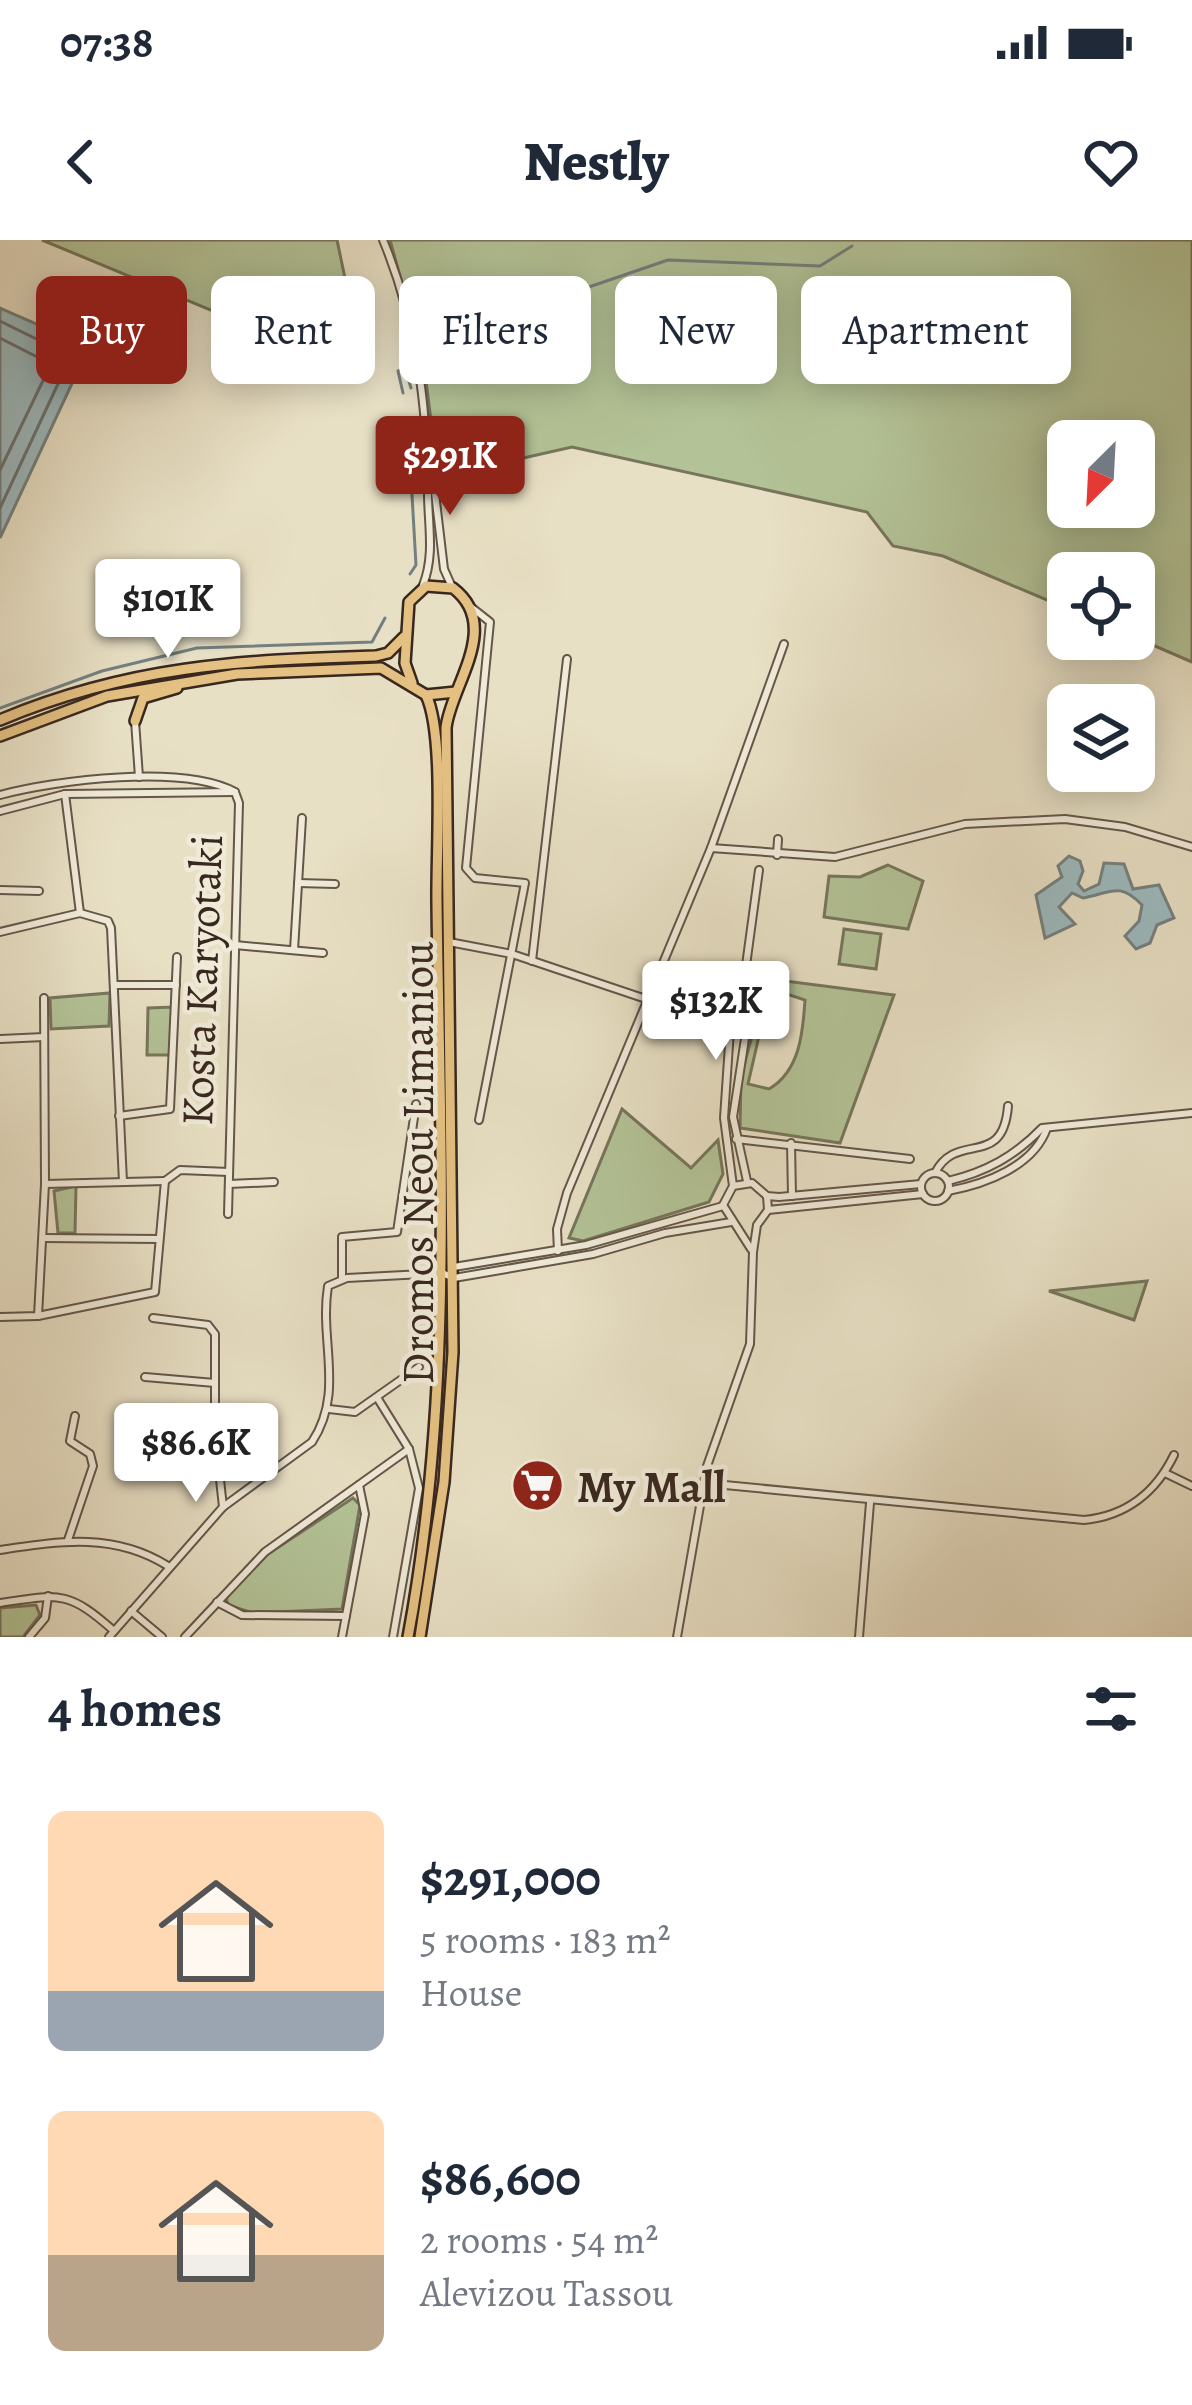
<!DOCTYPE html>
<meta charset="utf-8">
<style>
body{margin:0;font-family:Alegreya,serif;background:#f6f6f7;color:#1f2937;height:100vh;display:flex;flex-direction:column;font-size:45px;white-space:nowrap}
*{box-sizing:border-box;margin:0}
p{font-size:39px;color:#747a83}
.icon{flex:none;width:66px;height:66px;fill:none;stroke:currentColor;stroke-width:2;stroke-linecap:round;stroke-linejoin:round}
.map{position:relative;height:1397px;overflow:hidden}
.drawer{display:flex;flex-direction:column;background:#fff;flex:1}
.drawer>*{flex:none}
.top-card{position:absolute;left:36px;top:36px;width:1122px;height:108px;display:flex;gap:24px}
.needle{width:78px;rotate:204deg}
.tools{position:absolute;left:1047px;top:180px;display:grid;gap:24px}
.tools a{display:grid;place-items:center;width:108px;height:108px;border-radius:18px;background:#fff;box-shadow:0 6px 30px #0003;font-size:60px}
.price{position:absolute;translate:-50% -102px;padding:0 27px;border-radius:12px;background:#fff;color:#222;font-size:39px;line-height:78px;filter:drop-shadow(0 3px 6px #0008)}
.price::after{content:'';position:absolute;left:50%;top:72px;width:36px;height:27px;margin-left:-18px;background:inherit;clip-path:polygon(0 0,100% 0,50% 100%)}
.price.current{background:#8f2418;color:#fff}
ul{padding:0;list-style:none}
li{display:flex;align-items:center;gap:36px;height:300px;padding:0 48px}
li span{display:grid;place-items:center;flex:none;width:336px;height:240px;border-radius:18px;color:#555}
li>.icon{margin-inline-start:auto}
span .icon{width:144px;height:144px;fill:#fffc;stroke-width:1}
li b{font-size:51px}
h2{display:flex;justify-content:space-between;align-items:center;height:144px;padding:0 48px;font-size:51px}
.chip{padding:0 42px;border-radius:18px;background:#fff;box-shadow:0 6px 30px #0003;font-size:42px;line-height:108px}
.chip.current{background:#8f2418;color:#fff}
.status{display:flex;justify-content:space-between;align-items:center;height:84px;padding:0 60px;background:#fff;direction:ltr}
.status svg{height:33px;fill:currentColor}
header{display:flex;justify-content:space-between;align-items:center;height:156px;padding:0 48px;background:#fff;font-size:54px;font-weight:800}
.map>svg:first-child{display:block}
.green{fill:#b3c397;stroke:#76765c;stroke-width:3;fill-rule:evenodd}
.water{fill:#9cbabf;stroke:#74807f;stroke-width:3}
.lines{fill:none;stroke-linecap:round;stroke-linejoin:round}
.shore{stroke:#6a7170;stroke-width:3}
.stream{stroke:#74807f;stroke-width:3}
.minor-casing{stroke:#655649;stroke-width:10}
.major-casing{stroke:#392820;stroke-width:14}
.minor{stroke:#f0ebd9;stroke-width:6}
.major{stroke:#e4c082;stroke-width:9}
.labels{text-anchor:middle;stroke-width:9;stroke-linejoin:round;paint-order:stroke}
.street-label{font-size:45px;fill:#392820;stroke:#f0ebd9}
.poi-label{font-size:45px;font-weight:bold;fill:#392820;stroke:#f0ebd9;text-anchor:start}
</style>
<div class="status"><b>07:38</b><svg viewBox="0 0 49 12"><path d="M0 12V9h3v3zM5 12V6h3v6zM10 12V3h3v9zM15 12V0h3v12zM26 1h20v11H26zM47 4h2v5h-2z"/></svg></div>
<header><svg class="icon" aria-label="back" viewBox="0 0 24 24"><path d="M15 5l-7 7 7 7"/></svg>Nestly<svg class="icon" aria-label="heart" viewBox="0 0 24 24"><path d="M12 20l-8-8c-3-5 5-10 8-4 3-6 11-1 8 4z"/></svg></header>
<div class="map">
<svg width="1192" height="1397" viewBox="0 0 1192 1397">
<rect width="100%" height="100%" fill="#e8e0c5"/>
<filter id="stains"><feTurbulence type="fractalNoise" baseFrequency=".00167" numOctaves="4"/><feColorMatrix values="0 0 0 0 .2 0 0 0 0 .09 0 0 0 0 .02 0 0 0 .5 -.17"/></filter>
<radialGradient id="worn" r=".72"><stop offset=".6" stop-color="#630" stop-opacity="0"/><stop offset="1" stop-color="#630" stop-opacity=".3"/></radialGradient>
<!-- green -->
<g class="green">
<polygon points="42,0 337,0 365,134"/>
<path d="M390,0H1192V422L1134,397V333H1068V369L943,316L893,306L867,272L572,207L510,221L441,258L423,118ZM1068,201H1134V267H1068Z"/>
<polygon points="888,625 923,641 908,689 824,677 829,636 860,637"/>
<polygon points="844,689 881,694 876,729 839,724"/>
<path d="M755,737L894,755L840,903L740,888L741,837L752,796H759L748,844L769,849C800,831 803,792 805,760L775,750L761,775L752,758Z"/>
<polygon points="110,753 109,786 51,789 50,758"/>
<polygon points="174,767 173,815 147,815 148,768"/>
<polygon points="622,869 691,928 718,900 723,934 709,962 583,1001 569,998"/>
<polygon points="76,946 75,993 58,993 54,951"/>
<polygon points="1147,1041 1134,1080 1049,1051"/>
<polygon points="353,1258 360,1265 342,1369 253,1373 228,1365 226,1357 265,1316"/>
<polygon points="36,1365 40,1375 23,1397 0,1397 0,1368"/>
</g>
<!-- water -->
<g class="water">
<polygon points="0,68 89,107 0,298"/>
<path d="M1069,616L1080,621L1083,631L1078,644L1084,651L1099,644L1104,623L1124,624L1133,649L1159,645L1174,678L1157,685L1150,703L1136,709L1125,696L1139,681L1142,665C1119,641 1111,653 1083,658L1072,653L1059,667L1075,684L1045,698L1036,655L1062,637L1058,626Z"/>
</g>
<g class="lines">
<!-- shore -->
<g class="shore">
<polyline points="0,81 71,116 0,268"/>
<polyline points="0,98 51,124 0,230"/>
</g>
<!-- stream -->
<g class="stream">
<polyline points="425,127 498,78 668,20 820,26 852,6"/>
<polyline points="405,128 411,148"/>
<polyline points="403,153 398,131 405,128"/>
<polyline points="408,185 416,325 410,334"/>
<polyline points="0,468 102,431 197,408 372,402 385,378"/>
</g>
<defs>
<g id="minor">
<path d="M383,0C417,82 427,166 428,253C428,285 435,315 423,345"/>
<polyline points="431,219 444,329 452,347"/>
<polyline points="471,367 490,382 466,628 475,638 525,643 479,880"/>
<polyline points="135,481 139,537"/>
<polyline points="65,554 80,673"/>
<path d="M0,555C56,540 183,524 235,552"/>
<polyline points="0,571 65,554 234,552"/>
<polyline points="711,608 835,617 965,584 1065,579 1125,587 1192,607"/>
<polyline points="777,615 778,599"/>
<polyline points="298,643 335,644"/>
<polyline points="0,650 39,651"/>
<polyline points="80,673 108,681 111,688 123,942"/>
<polyline points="0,692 80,673"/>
<polyline points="449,702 512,714 649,760"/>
<polyline points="235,705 323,713"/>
<polyline points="294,710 302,578"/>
<polyline points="532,721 567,419"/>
<polyline points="114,745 176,745"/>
<circle cx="738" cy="781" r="13"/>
<polyline points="733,769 744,740 759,630"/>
<polyline points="730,790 724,878 733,946 723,965 751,1009"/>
<polyline points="746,792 733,877 747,941"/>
<polyline points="0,799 44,797"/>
<polyline points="119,876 170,869 177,717"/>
<polyline points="736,899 910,919"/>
<polyline points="791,903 792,956"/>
<path d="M935,933C957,890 1003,930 1008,866"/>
<circle cx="935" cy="947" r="14"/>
<polyline points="165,941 180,930 229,932"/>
<path d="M948,941C986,932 1015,916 1042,888L1192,873"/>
<polyline points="45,944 165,941"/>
<polyline points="229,944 274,942"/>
<polyline points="733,946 752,943 767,956 779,957 921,944"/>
<path d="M948,951C986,944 1034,926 1047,888"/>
<polyline points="768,970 923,954"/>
<polyline points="228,974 239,563 235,552"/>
<polyline points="43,998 159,999"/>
<polyline points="558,1011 557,989 567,953 711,608 784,404"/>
<polyline points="454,1027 586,1005 723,966"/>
<polyline points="442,1033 454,1038 593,1014 665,993 731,982"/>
<polyline points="342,1039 342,997 397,992 416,864"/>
<polyline points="38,1076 45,944 44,758"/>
<polyline points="0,1077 38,1076 155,1052 165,941"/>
<polyline points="153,1078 208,1085 215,1094 215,1194 223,1267"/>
<polyline points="145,1137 215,1143"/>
<polyline points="378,1159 409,1209 419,1248 393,1397"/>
<polyline points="329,1169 355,1172 419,1127"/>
<polyline points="143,1189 215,1194"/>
<polyline points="1165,1233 1192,1246"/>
<path d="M704,1243L1084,1280C1126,1276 1156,1252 1174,1215"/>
<polyline points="68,1300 93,1226 90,1214 70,1201 75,1176"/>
<path d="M0,1310C60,1301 114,1292 168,1326"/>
<polyline points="217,1362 242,1375 346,1376"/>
<path d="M0,1363C59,1354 68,1350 114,1391"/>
<polyline points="131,1371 162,1397"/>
<polyline points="29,1397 45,1378 48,1356"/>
<path d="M109,1397L223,1267L312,1202C345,1152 319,1101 328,1046L347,1038L442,1033"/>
<polyline points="185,1397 265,1312 409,1209"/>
<polyline points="342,1397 365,1274 359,1245"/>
<polyline points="677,1397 707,1226 750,1104 753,1012 757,985 768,970 767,956"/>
<polyline points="859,1397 870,1263"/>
</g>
<g id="major">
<path d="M412,443L405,423L409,362L426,346L453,348C503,386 450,447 446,488L453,1112L444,1242L420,1397"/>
<path d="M0,480C128,426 240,420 376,416L388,413L404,397"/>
<polyline points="135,481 143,458 177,448"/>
<polyline points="0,496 107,456 237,434 381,428 426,455 456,452"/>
<path d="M408,1397C454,1152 440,910 437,663C436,614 445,495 426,455"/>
</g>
</defs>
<!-- minor casing -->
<use href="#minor" class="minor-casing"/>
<!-- major casing -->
<use href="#major" class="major-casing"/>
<!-- minor -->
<use href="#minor" class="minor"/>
<!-- major -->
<use href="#major" class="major"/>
</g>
<!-- icons -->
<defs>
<symbol id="supermarket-disc" viewBox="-11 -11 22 22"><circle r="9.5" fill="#8f2418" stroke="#f0ebd9"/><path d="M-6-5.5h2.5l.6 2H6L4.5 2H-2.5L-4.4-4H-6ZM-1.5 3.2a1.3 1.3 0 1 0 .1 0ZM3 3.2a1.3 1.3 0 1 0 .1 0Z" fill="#fff"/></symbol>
</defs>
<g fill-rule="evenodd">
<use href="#supermarket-disc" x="508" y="1216" width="59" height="59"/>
</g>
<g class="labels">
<!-- street labels -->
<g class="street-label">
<text transform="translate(201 740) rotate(-88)" y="16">Kosta Karyotaki</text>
<text transform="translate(417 923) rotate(-90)" y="16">Dromos Neou Limaniou</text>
</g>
<!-- poi labels -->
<g class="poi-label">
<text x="577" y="1262">My Mall</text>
</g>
</g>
<rect width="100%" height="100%" filter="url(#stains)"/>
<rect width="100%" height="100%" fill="url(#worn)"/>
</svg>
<div class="tools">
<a><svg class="needle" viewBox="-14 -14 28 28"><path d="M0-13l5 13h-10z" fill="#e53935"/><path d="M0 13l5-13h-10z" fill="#747a83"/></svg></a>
<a><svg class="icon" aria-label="locate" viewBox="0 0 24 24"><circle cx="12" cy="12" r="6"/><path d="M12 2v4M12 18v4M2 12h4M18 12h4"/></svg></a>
<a><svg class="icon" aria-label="layers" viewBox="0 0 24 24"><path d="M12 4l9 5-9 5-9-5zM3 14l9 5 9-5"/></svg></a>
</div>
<b class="price current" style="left:450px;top:278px">$291K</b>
<b class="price" style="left:168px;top:421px">$101K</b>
<b class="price" style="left:716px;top:823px">$132K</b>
<b class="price" style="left:196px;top:1265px">$86.6K</b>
<div class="top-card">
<a class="chip current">Buy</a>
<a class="chip">Rent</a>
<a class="chip">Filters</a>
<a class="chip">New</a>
<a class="chip">Apartment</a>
</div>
</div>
<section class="drawer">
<h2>4 homes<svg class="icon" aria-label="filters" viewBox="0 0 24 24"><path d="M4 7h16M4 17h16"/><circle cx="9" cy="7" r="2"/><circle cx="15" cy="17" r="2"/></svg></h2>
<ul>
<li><span style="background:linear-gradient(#ffd9b3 75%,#9aa5b1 0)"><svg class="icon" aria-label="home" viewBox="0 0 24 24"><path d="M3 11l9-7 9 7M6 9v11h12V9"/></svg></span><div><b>$291,000</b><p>5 rooms · 183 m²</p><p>House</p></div></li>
<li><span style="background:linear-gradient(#ffd9b3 60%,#b9a48a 0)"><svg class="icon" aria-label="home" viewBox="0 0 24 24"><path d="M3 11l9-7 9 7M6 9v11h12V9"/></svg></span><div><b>$86,600</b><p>2 rooms · 54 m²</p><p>Alevizou Tassou</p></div></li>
</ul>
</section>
